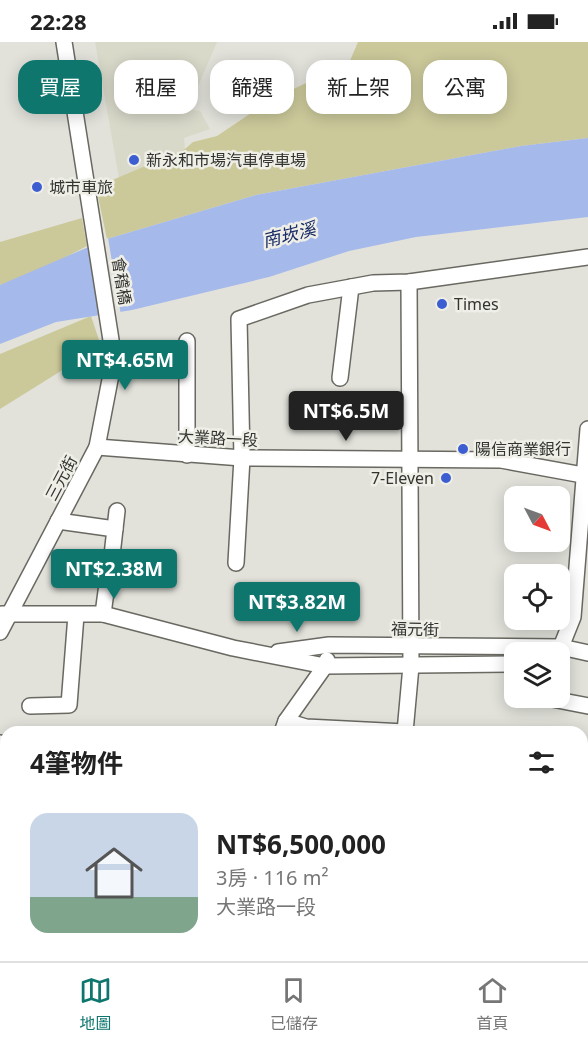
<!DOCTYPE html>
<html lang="zh-TW">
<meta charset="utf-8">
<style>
body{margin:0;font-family:"Noto Sans","Noto Sans TC",sans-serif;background:#f2f2f2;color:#222;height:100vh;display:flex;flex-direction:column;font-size:22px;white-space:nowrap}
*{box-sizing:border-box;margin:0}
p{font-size:20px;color:#767676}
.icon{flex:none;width:33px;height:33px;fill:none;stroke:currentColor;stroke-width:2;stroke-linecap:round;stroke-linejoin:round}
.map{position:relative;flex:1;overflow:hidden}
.details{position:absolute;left:0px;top:684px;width:588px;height:236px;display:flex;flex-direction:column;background:#fff;border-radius:18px 18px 0 0;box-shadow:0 3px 15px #0003}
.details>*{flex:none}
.hud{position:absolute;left:18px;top:18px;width:552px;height:54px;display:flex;gap:12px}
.needle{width:39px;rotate:131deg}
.controls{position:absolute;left:504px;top:444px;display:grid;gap:12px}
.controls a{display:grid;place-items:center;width:66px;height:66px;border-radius:12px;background:#fff;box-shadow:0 3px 15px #0003;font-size:30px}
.price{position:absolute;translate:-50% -51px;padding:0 14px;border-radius:6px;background:#0f766e;color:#fff;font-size:20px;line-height:39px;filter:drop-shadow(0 2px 3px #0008)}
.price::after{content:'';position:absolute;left:50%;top:36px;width:18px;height:14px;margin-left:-9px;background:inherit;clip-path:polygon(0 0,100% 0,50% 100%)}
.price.on{background:#222;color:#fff}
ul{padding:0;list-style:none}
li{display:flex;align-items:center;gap:18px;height:150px;padding:0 30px}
li span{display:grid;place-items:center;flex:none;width:168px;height:120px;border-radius:18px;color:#555}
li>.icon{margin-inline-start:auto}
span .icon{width:72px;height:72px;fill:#fffc;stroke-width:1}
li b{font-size:26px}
h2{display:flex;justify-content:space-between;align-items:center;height:72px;padding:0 30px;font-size:26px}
.pill{padding:0 21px;border-radius:18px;background:#fff;box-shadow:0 3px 15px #0003;font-size:21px;line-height:54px}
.pill.on{background:#0f766e;color:#fff}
.status{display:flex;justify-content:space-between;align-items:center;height:42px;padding:0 30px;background:#fff;direction:ltr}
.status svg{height:16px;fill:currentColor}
.menu{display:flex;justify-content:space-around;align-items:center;height:84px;border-top:2px solid #e0e0e0;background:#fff;font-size:16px;color:#767676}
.menu a{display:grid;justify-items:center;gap:3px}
.menu .on{color:#0f766e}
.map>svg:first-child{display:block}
.built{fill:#d9d9ca}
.green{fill:#cbc99a}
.water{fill:#a5b9eb}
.pier{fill:#e2e2db}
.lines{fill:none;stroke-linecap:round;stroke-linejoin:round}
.minor-casing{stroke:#696962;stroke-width:18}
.minor{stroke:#fff;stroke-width:15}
.poi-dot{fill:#3d5ed0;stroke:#efefe8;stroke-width:2}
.labels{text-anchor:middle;stroke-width:5;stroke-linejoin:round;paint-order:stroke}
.poi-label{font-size:16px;fill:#333330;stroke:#efefe8;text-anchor:start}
.street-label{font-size:16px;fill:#333330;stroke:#efefe8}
.water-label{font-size:18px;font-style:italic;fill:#182963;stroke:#efefe8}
</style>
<div class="status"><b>22:28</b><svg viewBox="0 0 49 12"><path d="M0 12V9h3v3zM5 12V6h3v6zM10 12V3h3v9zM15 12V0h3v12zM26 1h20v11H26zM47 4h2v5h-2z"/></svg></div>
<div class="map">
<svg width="588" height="919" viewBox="0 0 588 919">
<rect width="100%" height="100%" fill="#e2e2db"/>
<!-- built -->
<polygon class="built" points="95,0 217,0 188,67 200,69 210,87 184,96 185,107 119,136"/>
<!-- green -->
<g class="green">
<polygon points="358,0 588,0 588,96 521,104 256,153 107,197 96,145 185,107 193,100 217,94 272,57 349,21"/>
<polygon points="82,176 87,204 41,228 0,243 0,200"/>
<polygon points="91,274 101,304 0,367 0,312"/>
</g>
<!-- water -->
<polygon class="water" points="588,96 588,175 416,195 349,209 269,235 132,268 56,280 0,302 0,243 107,197 256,153 521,104"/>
<!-- pier -->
<polygon class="pier" points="108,196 121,273 99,276 88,206"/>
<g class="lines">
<defs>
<g id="minor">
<polyline points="340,336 351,245"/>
<polyline points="97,405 242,416 501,418 588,434"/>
<polyline points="187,413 187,299"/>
<polyline points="58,479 115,487"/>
<polyline points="236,521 242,416 239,277 308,253 373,241 409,240 588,215"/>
<polyline points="111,522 117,469"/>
<polyline points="2,572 103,572 233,606 325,624 514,622"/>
<polyline points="103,572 107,542"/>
<polyline points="0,590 97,405 114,317 64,0"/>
<polyline points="561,605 573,575 588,387"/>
<polyline points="278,610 329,603 561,605 588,611"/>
<polyline points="547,656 588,664"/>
<polyline points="30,664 69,663 76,573"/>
<polyline points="286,679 306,685 405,690"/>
<polyline points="282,690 286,679 325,624 327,618"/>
<polyline points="405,690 411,624 409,240"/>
<polyline points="0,701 6,712"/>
<polyline points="582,851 588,851"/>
<polyline points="148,914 152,919"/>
</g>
</defs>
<!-- minor casing -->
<use href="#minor" class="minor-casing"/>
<!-- minor -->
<use href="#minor" class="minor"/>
</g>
<!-- markers -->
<g class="poi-dot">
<circle cx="134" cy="118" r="6"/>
<circle cx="37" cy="145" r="6"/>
<circle cx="442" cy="262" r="6"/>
<circle cx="463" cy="407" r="6"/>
<circle cx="446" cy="436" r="6"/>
</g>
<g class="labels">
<!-- poi labels -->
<g class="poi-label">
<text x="146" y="124">新永和市場汽車停車場</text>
<text x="49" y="151">城市車旅</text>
<text x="454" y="268">Times</text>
<text x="475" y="413">陽信商業銀行</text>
<text x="434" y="442" text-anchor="end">7-Eleven</text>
</g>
<!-- street labels -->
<g class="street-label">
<text transform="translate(122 239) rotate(81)" y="6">會稽橋</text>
<text transform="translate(218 396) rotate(3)" y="6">大業路一段</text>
<text transform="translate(61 436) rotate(-62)" y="6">三元街</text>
<text transform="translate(415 587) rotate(1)" y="6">福元街</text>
</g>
<!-- water labels -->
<g class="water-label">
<text transform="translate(289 193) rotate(-14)" y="6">南崁溪</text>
</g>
</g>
</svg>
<div class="controls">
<a><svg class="needle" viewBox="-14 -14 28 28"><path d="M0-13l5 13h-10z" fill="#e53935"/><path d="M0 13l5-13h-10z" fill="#767676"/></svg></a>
<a><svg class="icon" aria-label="locate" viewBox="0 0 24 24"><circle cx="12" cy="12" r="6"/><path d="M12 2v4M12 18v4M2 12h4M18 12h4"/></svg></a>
<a><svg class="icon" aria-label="layers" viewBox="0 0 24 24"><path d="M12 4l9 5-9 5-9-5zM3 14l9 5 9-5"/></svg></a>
</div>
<b class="price" style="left:125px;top:349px">NT$4.65M</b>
<b class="price on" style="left:346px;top:400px">NT$6.5M</b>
<b class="price" style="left:114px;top:558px">NT$2.38M</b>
<b class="price" style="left:297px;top:591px">NT$3.82M</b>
<div class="hud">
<a class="pill on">買屋</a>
<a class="pill">租屋</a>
<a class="pill">篩選</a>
<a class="pill">新上架</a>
<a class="pill">公寓</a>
</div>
<section class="details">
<h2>4筆物件<svg class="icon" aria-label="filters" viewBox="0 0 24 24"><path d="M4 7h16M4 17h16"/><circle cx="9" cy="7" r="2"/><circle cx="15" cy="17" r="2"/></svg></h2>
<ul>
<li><span style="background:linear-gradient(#c9d6e8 70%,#7fa58c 0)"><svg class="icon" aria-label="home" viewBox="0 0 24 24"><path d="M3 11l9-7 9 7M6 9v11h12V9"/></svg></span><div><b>NT$6,500,000</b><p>3房 · 116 m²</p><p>大業路一段</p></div></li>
</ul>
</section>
</div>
<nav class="menu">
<a class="on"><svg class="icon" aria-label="map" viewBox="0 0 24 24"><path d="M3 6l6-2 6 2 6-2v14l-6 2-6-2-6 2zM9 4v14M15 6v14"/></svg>地圖</a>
<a><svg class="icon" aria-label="saved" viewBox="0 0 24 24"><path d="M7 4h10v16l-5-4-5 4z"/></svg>已儲存</a>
<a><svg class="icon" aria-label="home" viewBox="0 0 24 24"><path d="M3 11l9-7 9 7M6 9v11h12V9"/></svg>首頁</a>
</nav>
